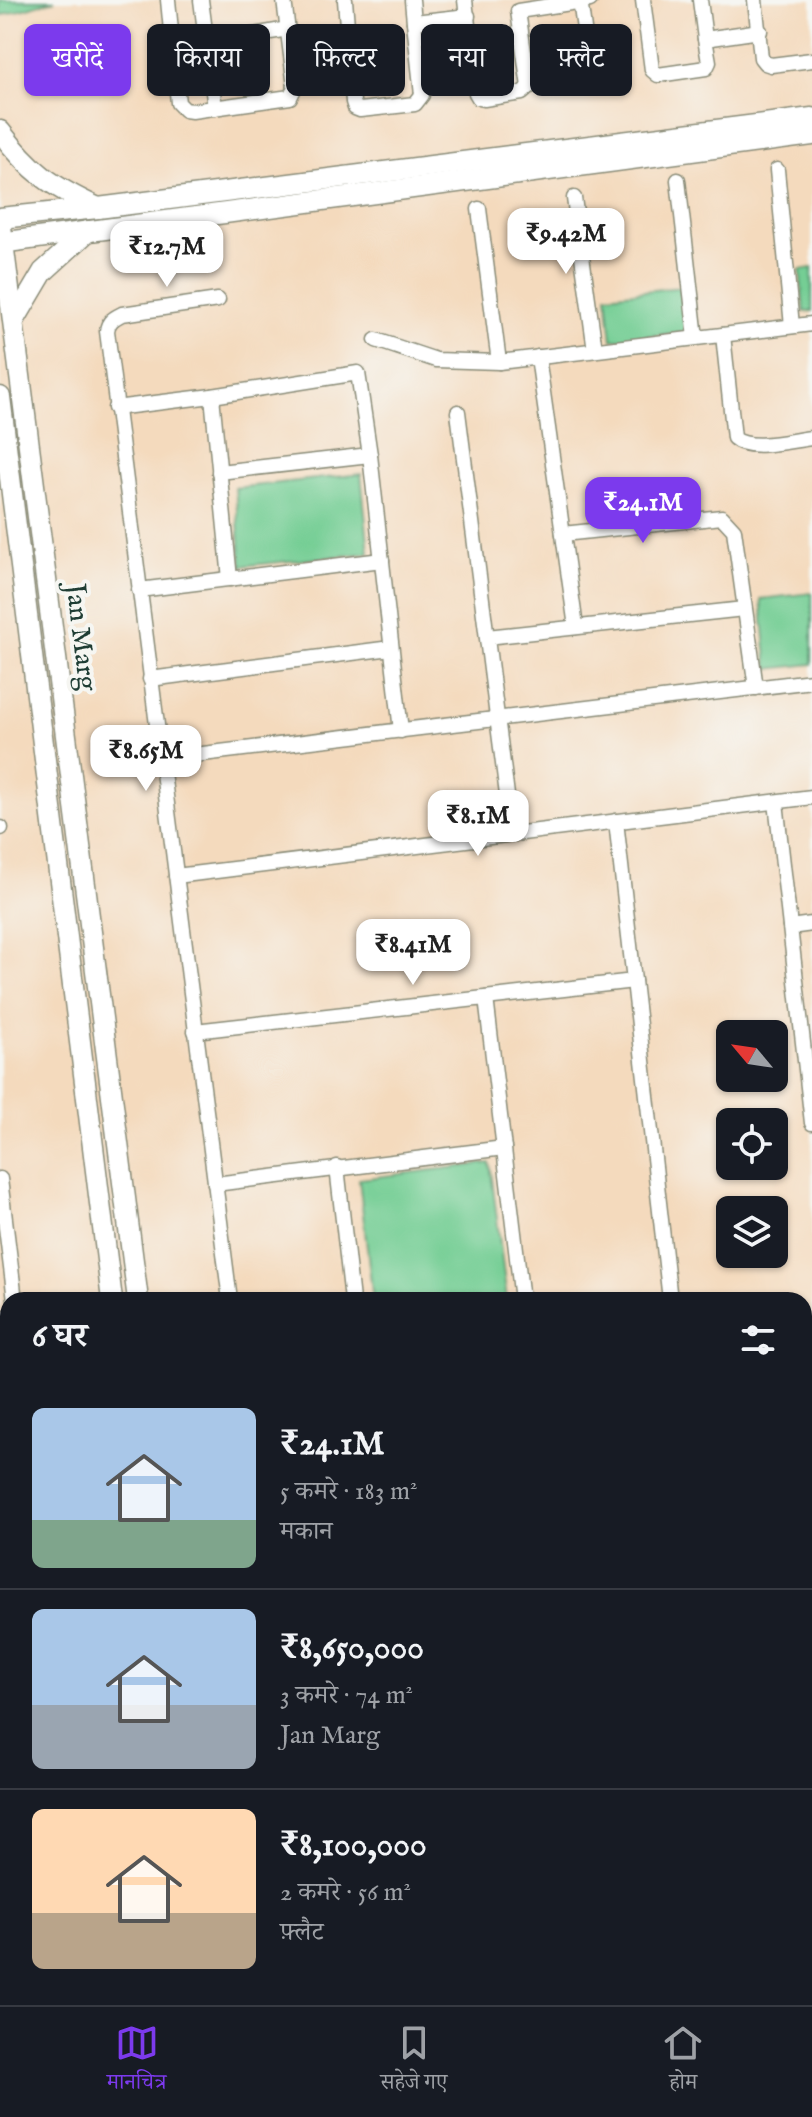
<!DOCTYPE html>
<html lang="hi">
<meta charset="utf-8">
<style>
body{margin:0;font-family:"IM FELL English","Noto Serif Devanagari",serif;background:#20242c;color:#f1f3f6;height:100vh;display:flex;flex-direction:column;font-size:30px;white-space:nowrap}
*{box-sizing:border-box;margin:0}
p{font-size:26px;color:#9ea1a6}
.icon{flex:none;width:44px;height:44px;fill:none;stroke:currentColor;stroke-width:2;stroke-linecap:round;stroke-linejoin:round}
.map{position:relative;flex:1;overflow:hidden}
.side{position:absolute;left:0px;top:1292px;width:812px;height:714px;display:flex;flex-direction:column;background:#171b24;border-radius:24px 24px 0 0;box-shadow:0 2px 6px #0004}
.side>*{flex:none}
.hud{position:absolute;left:24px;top:24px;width:764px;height:72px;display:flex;gap:16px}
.needle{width:52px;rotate:299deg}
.fabs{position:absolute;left:716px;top:1020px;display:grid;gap:16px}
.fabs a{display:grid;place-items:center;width:72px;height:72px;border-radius:12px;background:#171b24;box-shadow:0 2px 6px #0004;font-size:40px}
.price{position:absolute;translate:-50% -68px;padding:0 18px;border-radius:16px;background:#fff;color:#222;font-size:26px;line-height:52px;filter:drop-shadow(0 2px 4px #0008)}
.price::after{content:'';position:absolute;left:50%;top:48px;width:24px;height:18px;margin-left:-12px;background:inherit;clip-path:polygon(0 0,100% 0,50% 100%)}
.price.selected{background:#7c3aed;color:#fff}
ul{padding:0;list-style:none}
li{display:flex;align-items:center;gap:24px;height:200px;padding:0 32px}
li+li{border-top:2px solid #363941}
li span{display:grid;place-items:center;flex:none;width:224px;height:160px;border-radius:12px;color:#555}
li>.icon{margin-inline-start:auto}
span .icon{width:96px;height:96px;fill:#fffc;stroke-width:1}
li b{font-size:34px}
h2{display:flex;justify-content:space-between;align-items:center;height:96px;padding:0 32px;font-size:34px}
.chip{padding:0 28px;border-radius:12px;background:#171b24;box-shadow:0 2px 6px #0004;font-size:28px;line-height:72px}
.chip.selected{background:#7c3aed;color:#fff}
.menu{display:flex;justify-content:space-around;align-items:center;height:112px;border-top:2px solid #363941;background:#171b24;font-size:22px;color:#9ea1a6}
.menu a{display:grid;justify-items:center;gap:4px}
.menu .selected{color:#7c3aed}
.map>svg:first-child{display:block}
.green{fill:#75ce94;stroke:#4a8664;stroke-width:2}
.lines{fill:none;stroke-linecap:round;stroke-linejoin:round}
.lane-casing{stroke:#8a8c78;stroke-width:10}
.street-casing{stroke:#8a8c78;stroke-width:17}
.secondary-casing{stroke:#8a8c78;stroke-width:23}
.lane{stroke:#fff;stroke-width:7}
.street{stroke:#fff;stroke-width:14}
.secondary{stroke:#fff;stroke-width:20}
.labels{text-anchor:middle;stroke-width:8;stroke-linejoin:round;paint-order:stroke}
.street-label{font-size:28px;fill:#1f3d34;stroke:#f6f6f2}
</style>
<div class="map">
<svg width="812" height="2005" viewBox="0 0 812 2005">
<rect width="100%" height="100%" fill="#f6f6f2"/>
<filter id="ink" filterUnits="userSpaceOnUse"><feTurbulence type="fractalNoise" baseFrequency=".0125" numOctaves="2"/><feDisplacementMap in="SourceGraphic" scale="16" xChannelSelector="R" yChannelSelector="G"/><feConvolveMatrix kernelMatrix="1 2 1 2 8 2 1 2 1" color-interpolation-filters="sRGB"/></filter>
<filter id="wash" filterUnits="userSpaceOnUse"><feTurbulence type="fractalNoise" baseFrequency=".006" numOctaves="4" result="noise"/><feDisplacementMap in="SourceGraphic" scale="32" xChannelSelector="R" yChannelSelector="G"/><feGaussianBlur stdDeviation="1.8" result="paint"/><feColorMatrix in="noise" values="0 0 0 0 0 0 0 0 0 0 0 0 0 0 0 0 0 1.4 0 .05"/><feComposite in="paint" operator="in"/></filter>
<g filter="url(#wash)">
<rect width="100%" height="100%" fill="#f4dabd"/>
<!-- green -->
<g class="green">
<polygon points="0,0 55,0 0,16"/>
<polygon points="812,268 812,311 804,312 800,270"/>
<polygon points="681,287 686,332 612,340 607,295"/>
<polygon points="361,474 369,553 242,566 235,488"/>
<polygon points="812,593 812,664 768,669 761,599"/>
<polygon points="490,1163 507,1300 373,1300 359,1179"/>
</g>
</g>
<g filter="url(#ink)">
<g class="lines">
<defs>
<g id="lane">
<polyline points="804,1677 812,1676"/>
<polyline points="0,1829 8,1828"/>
<polyline points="804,1881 812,1880"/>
<polyline points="804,1910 804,1922"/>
</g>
<g id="street">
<polyline points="168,0 178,103 185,110 192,111 290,97 295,87 284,0"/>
<polyline points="201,0 215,108"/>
<polyline points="345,0 353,102 355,108 360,110 415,104 422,95 414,22 468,16"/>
<polyline points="412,0 414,22"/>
<polyline points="465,0 476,93 479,98 484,99 522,93 529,87 518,11 590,0"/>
<polyline points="580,0 591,81"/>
<polyline points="643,0 652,70 658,75 706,68 709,62 705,39 760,31"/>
<polyline points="700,0 705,39"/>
<polyline points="755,0 761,58 765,63 771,65 812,60"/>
<polyline points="290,38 346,30"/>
<polyline points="207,43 288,29"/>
<polyline points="777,170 792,326"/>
<polyline points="678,180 696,338"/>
<polyline points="574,198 595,350"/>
<polyline points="479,209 499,362"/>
<path d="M218,300L122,314C114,318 108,321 107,331L230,1300"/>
<path d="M723,335L734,438C749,452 792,440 812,438"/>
<polyline points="376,340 436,360 499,362 812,324"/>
<polyline points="538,357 576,627"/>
<polyline points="212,396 230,579"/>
<polyline points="115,408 212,396 358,373 370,455 401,731"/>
<polyline points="458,412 512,834"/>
<polyline points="219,472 370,455"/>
<polyline points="563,534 722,517 734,530 756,688"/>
<polyline points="139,590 382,560"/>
<polyline points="487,637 744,609"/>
<polyline points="150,679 391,648"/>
<polyline points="161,759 812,681"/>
<polyline points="776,802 812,1123"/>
<polyline points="616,821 670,1300"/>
<polyline points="0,828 1,828"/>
<polyline points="176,876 812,797"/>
<polyline points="790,927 812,924"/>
<polyline points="486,998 522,1300"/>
<polyline points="195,1031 634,981"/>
<polyline points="337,1167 352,1300"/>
<polyline points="0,1179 15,1300"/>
<polyline points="215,1184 504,1148"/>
<polyline points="0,1318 8,1317"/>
<polyline points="804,1448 812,1447"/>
<polyline points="0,1472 8,1471"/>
<polyline points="0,1938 8,1937"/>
<polyline points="804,1968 812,1967"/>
<polyline points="315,1998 316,2005"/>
<polyline points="607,1998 608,2005"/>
<polyline points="782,1998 783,2005"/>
</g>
<g id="secondary">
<path d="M0,131C31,172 51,186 98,208"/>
<polyline points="0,218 98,208 812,118"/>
<polyline points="0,219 138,1300"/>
<polyline points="0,243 812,135"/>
<polyline points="14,321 43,272 88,231"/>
<polyline points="0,397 112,1300"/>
<polyline points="804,1620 812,1619"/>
<polyline points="804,1655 812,1654"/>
<polyline points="0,1723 8,1722"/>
<polyline points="0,1747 8,1746"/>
<polyline points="197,1998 198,2005"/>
<polyline points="222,1998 223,2005"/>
</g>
</defs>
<!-- lane casing -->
<use href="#lane" class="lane-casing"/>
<!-- street casing -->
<use href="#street" class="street-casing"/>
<!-- secondary casing -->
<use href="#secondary" class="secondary-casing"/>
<!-- lane -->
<use href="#lane" class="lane"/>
<!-- street -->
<use href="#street" class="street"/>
<!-- secondary -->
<use href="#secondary" class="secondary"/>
</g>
</g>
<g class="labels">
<!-- street labels -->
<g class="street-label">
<text transform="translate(83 637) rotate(83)" y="10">Jan Marg</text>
</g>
</g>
</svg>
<div class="fabs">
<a><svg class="needle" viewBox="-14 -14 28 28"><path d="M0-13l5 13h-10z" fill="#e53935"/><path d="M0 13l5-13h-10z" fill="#9ea1a6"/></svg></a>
<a><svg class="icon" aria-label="locate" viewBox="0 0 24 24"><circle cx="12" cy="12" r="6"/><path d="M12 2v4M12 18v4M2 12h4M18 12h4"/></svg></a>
<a><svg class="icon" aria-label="layers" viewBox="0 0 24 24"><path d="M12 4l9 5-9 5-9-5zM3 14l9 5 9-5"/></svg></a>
</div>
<b class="price" style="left:566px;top:276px">₹9.42M</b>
<b class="price" style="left:167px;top:289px">₹12.7M</b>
<b class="price selected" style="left:643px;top:545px">₹24.1M</b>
<b class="price" style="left:146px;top:793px">₹8.65M</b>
<b class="price" style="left:478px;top:858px">₹8.1M</b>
<b class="price" style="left:413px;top:987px">₹8.41M</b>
<div class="hud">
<a class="chip selected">खरीदें</a>
<a class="chip">किराया</a>
<a class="chip">फ़िल्टर</a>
<a class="chip">नया</a>
<a class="chip">फ़्लैट</a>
</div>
<section class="side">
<h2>6 घर<svg class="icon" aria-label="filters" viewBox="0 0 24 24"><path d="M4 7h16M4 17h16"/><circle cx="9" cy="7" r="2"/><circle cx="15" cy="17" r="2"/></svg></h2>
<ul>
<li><span style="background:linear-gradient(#a9c7e8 70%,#7fa58c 0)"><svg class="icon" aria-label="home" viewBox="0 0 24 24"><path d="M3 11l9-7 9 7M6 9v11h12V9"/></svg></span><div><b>₹24.1M</b><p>5 कमरे · 183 m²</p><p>मकान</p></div></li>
<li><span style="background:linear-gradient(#a9c7e8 60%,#9aa5b1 0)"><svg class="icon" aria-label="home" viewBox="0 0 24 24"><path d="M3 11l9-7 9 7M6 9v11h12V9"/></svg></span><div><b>₹8,650,000</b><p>3 कमरे · 74 m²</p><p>Jan Marg</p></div></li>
<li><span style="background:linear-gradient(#ffd9b3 65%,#b9a48a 0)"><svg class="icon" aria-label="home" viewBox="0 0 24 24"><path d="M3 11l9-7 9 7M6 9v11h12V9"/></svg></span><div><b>₹8,100,000</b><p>2 कमरे · 56 m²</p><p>फ़्लैट</p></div></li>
</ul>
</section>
</div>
<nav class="menu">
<a class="selected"><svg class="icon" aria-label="map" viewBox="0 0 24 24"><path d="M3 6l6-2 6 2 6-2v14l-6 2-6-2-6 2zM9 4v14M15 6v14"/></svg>मानचित्र</a>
<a><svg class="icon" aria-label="saved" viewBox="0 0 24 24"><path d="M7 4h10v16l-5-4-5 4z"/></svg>सहेजे गए</a>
<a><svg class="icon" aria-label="home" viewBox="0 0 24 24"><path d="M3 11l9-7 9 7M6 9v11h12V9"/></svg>होम</a>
</nav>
